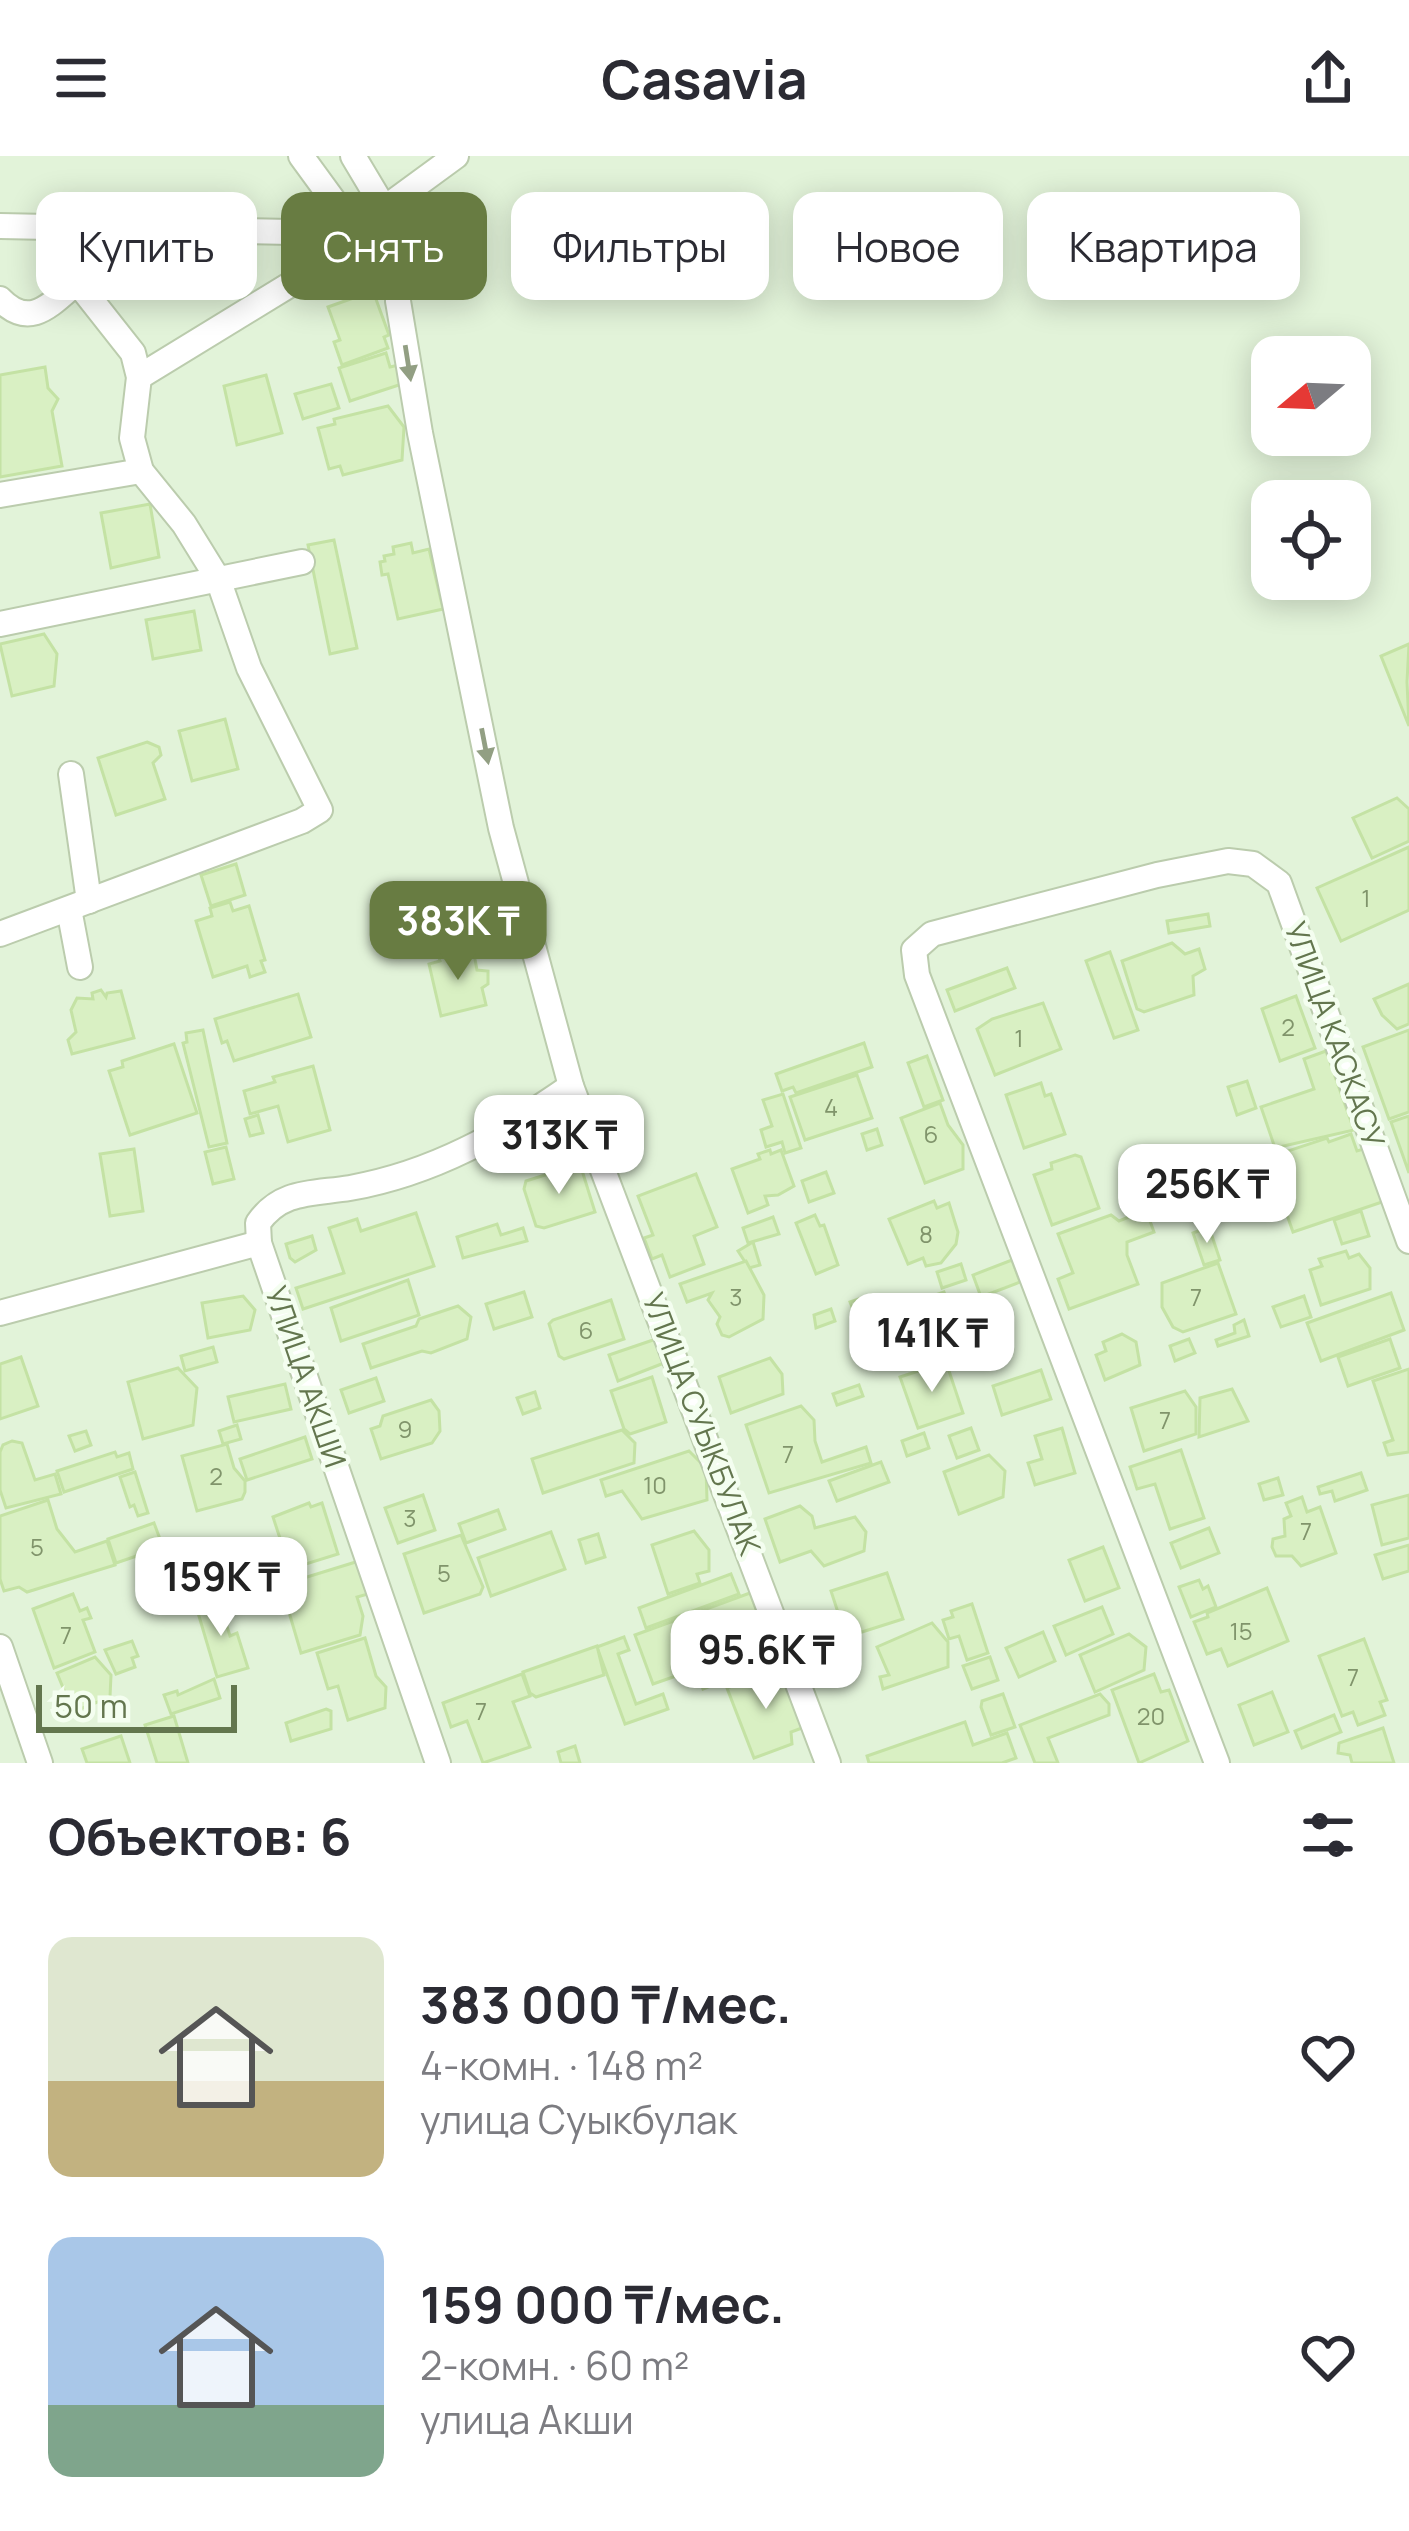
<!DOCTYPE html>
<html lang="ru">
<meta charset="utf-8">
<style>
body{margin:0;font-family:Manrope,sans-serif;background:#f7f7f7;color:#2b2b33;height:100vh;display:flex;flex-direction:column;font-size:45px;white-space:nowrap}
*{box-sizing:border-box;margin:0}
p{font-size:39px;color:#7c7c81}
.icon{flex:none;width:66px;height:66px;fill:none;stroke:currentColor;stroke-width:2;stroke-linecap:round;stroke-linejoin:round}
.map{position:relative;height:1607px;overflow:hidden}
.side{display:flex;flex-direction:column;background:#fff;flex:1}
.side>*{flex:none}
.top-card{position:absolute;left:36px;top:36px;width:1338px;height:108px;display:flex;gap:24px}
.needle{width:78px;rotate:251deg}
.fabs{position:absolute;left:1251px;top:180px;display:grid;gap:24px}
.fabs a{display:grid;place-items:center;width:120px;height:120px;border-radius:24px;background:#fff;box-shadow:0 6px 30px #0003;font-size:60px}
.scale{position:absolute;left:36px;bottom:30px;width:201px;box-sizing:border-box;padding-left:12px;border:6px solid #63764e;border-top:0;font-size:33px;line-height:42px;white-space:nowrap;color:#63764e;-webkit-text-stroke:9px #f4fef0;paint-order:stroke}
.price{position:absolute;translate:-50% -102px;padding:0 27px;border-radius:24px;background:#fff;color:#222;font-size:39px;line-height:78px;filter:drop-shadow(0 3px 6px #0008)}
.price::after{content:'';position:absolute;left:50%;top:72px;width:36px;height:27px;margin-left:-18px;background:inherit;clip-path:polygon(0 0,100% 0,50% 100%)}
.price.active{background:#687c42;color:#fff}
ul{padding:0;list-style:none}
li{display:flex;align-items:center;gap:36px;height:300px;padding:0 48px}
li span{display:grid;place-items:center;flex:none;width:336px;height:240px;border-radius:24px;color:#555}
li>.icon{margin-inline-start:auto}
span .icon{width:144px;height:144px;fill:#fffc;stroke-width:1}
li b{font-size:51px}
h2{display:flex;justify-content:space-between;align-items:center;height:144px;padding:0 48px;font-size:51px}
.pill{padding:0 42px;border-radius:24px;background:#fff;box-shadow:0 6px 30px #0003;font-size:42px;line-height:108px}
.pill.active{background:#687c42;color:#fff}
header{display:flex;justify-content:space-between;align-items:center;height:156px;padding:0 48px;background:#fff;font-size:54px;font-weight:700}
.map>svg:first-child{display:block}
.residential{fill:#e2f3d9;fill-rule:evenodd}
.building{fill:#d9f0c3;stroke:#c4e2a4;stroke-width:3}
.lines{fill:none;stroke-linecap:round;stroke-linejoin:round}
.minor-casing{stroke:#bbccad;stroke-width:28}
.minor{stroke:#fff;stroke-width:24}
.oneway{fill:#929f83}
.labels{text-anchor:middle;stroke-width:9;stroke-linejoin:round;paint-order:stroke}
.number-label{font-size:24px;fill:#80946b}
.street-label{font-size:30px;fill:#63764e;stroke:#f4fef0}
</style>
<header><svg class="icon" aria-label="menu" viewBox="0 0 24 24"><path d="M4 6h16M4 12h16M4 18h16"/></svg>Casavia<svg class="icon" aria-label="share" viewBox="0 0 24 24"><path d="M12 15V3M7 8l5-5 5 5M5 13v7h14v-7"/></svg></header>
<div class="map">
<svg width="1409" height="1607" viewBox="0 0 1409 1607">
<rect width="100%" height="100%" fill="#effcea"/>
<!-- residential -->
<path class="residential" d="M0,0H1409V1607H0ZM1272,201H1350V279H1272ZM1272,345H1350V423H1272Z"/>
<!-- building -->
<g class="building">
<polygon points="373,135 389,179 384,181 388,192 342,209 334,186 340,184 328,151"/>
<polygon points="386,197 390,211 399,209 405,227 350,245 339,212"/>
<polygon points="45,211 48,232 58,243 52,255 62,310 0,321 0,219"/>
<polygon points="266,219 282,277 237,289 224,230"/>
<polygon points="331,228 339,252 303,263 295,238"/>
<polygon points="388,250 404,271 402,304 343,319 340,310 329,313 318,272 335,268 334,263"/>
<polygon points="150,348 159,401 111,412 101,357"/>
<polygon points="334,384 357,492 330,498 308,389"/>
<polygon points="411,387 413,397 429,393 443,453 398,463 388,418 382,419 380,406 385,405 384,400 394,398 393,391"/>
<polygon points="194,455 201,494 153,503 146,464"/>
<polygon points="44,478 57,498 54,530 12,540 0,488"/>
<polygon points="1409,488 1407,526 1409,570 1381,500"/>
<polygon points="225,563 238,613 192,625 179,575"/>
<polygon points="147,586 159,591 161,599 153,607 165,643 116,659 98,602"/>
<polygon points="1397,642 1409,653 1409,685 1372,702 1353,662"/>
<polygon points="1409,691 1409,754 1341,785 1317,732"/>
<polygon points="236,708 245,739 211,750 201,719"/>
<polygon points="419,743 427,781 400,787 392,749"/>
<polygon points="230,746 233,755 249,750 265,804 261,805 265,816 250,821 247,810 213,821 196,765 212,760 210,752"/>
<polygon points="1208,758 1210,770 1169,777 1167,765"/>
<polygon points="1172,787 1185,798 1199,793 1205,813 1193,820 1194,839 1144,856 1137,853 1122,805"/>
<polygon points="457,793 459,801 474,798 477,814 488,815 488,828 482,832 486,849 441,860 429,808 440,805 438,798"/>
<polygon points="1110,796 1138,874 1114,882 1086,805"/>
<polygon points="1007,812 1015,832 955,855 947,834"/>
<polygon points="1409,828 1409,868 1397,873 1382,859 1374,843"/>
<polygon points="101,834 106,841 107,837 121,835 134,882 72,898 68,884 76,876 71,854 77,842 93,843 92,837"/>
<polygon points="298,838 311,881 234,905 227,885 222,887 215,863"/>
<polygon points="1296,840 1315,892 1280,905 1262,853"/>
<polygon points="1043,847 1061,893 995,919 977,873 992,863"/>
<polygon points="203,874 227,987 209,991 183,887 187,886 186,877"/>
<polygon points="1409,874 1409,956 1389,963 1363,891"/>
<polygon points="864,887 872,911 796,937 793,931 782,935 776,918"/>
<polygon points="174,888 197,957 130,979 109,915 123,911 122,905"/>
<polygon points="1326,895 1354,974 1275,992 1261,951 1314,933 1304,903"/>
<polygon points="927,900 943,944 924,951 908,907"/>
<polygon points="313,910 330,974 288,986 278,950 250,958 244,935 275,926 273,921"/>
<polygon points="857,919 872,962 805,984 790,941"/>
<polygon points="1247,925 1256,952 1237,959 1228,931"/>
<polygon points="1041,927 1045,940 1051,938 1065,978 1024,992 1006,939"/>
<polygon points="783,938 801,992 785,997 782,986 766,991 761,974 772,970 763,944"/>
<polygon points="940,947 948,969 963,989 963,1013 925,1027 901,962"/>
<polygon points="258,959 263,977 250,980 245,963"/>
<polygon points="1409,960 1409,1017 1391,966"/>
<polygon points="877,973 882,989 867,994 862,978"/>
<polygon points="1351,978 1357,995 1367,992 1385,1045 1293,1076 1267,1002 1327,982 1329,986"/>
<polygon points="226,991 234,1023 213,1028 205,996"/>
<polygon points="1249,991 1255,1008 1223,1019 1216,1002"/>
<polygon points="134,993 143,1055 110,1060 100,998"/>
<polygon points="770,994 771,998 781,994 794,1030 778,1039 765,1040 768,1049 748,1057 732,1013 760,1003 758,998"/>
<polygon points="1075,999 1081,1001 1099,1052 1052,1069 1034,1019 1052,1013 1051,1007"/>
<polygon points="580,1008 595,1056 544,1072 536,1070 524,1033 526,1025"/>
<polygon points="826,1016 834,1037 809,1046 802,1025"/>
<polygon points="696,1018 717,1071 694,1080 704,1108 670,1121 662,1099 652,1103 644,1082 653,1079 638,1040"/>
<polygon points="934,1045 937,1052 949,1047 958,1076 956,1088 941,1107 926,1110 923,1102 908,1108 889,1063"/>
<polygon points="1146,1054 1154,1076 1127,1086 1127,1099 1138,1128 1069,1153 1058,1123 1073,1117 1058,1078 1111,1059 1119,1065"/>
<polygon points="1361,1055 1369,1080 1342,1088 1334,1064"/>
<polygon points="416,1057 434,1110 303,1153 296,1132 344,1117 329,1072 357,1063 361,1075"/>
<polygon points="815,1059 820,1070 824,1069 838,1109 816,1118 796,1067"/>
<polygon points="773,1061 779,1078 748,1087 743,1072"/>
<polygon points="497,1068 501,1079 523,1072 527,1085 463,1102 457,1081"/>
<polygon points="1209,1071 1220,1104 1204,1109 1193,1077"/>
<polygon points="312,1080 316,1094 295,1106 290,1102 286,1088"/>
<polygon points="753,1086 760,1109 749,1112 738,1095"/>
<polygon points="1346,1095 1349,1102 1359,1098 1370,1112 1370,1133 1321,1149 1310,1114 1322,1110 1319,1103"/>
<polygon points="1012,1104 1020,1126 981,1141 973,1119"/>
<polygon points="746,1105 764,1139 763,1163 729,1181 722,1179 717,1168 720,1161 708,1144 712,1137 687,1146 680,1128"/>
<polygon points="1218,1107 1236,1158 1183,1176 1173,1171 1162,1151 1162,1127"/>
<polygon points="961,1108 966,1124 942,1132 937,1116"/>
<polygon points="408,1124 419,1159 341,1185 331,1152"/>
<polygon points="524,1136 532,1161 494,1173 486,1148"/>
<polygon points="944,1136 949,1149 958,1156 954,1170 958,1182 899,1204 883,1158"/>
<polygon points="1391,1137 1404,1174 1321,1205 1307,1167"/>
<polygon points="871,1139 879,1162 872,1164 880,1187 868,1191 850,1146"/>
<polygon points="243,1140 255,1154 250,1174 208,1182 202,1147"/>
<polygon points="1304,1140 1311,1161 1281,1171 1273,1151"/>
<polygon points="611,1144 624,1183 564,1203 559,1200 549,1168 553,1164"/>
<polygon points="458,1150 471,1161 467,1183 431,1197 422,1195 371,1212 363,1188 416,1170 419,1163"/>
<polygon points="831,1153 835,1165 816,1172 814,1159"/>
<polygon points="1244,1164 1249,1180 1218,1190 1216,1184 1235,1177 1234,1169"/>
<polygon points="1122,1178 1136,1186 1140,1209 1105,1224 1096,1199 1106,1195 1103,1186"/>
<polygon points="656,1183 664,1207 618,1225 609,1199"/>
<polygon points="1189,1183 1195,1197 1175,1205 1170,1190"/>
<polygon points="1390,1183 1400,1212 1348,1230 1338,1201"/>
<polygon points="213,1191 217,1206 185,1215 181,1200"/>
<polygon points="21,1201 38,1250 0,1263 0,1208"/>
<polygon points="770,1202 782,1218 783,1238 731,1257 719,1221"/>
<polygon points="946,1206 963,1257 918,1272 900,1221"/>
<polygon points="178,1212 197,1232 193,1269 143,1283 128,1226"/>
<polygon points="1409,1213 1409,1296 1388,1299 1384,1287 1393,1284 1373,1225"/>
<polygon points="1041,1214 1051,1243 1002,1259 993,1230"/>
<polygon points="652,1221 666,1266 630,1278 624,1273 611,1235"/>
<polygon points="376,1222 384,1245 349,1257 341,1234"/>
<polygon points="285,1228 291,1253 234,1266 228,1241"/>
<polygon points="859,1229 863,1240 837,1249 833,1238"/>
<polygon points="1232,1233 1248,1265 1199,1281 1200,1242"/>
<polygon points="1185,1235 1196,1251 1196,1278 1144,1295 1131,1252"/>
<polygon points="535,1236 540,1252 523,1258 517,1242"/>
<polygon points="431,1244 439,1255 440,1275 432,1287 381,1303 371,1273 380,1270 383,1260"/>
<polygon points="801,1250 814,1264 815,1285 822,1306 866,1291 871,1307 769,1337 746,1269"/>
<polygon points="237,1269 241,1283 223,1288 219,1275"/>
<polygon points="971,1272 979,1294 957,1302 949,1280"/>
<polygon points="1062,1272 1075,1317 1035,1329 1028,1307 1042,1303 1035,1280"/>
<polygon points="622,1274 635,1287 634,1307 543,1337 532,1303"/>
<polygon points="86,1275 91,1289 75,1295 69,1280"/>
<polygon points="924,1277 929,1292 907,1300 902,1285"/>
<polygon points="305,1281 312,1303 247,1324 240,1303"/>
<polygon points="12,1285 22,1287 35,1324 55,1318 61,1338 6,1352 0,1334 0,1296 3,1289"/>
<polygon points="227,1288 234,1312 245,1325 245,1336 242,1343 197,1355 182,1300"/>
<polygon points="1181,1294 1204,1362 1170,1373 1155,1328 1137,1333 1130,1311"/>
<polygon points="689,1295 706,1312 707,1344 642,1363 622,1335 606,1340 601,1324"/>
<polygon points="115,1296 117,1301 129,1297 133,1313 64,1336 57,1315"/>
<polygon points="989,1299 1005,1315 1003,1341 959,1358 944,1316"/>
<polygon points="881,1306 889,1326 837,1345 829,1325"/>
<polygon points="135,1316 148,1357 138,1360 134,1349 130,1351 120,1321"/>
<polygon points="1361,1317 1367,1334 1335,1345 1332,1335 1320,1338 1318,1331"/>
<polygon points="1278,1322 1283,1339 1264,1344 1259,1328"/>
<polygon points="423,1339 435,1374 398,1387 385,1352"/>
<polygon points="1409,1339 1409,1382 1382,1389 1372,1349"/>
<polygon points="1302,1341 1307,1356 1320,1351 1336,1397 1301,1410 1292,1400 1276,1400 1272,1391 1273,1383 1285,1380 1284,1363 1291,1360 1286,1347"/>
<polygon points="48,1344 57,1373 75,1396 107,1385 115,1409 27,1436 19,1431 4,1435 0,1423 0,1360"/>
<polygon points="309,1347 311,1351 322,1347 338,1398 290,1413 273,1361"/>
<polygon points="800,1350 812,1360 815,1372 855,1361 866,1376 864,1395 824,1410 811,1395 780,1406 765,1363"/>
<polygon points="498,1354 505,1373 466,1387 459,1368"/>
<polygon points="154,1367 163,1391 116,1407 108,1383"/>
<polygon points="1209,1372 1219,1397 1181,1412 1171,1387"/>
<polygon points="694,1375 709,1394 709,1415 697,1418 700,1427 668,1438 652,1389"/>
<polygon points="551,1376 565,1413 491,1440 478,1402"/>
<polygon points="598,1378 605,1401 586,1407 579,1384"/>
<polygon points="461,1379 483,1431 480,1438 424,1457 404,1398"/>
<polygon points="1409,1389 1409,1415 1383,1423 1375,1399"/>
<polygon points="1103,1391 1119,1432 1085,1445 1069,1404"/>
<polygon points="359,1405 368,1438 357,1441 363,1460 360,1479 301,1497 281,1429"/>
<polygon points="887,1417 903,1463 846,1481 831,1435"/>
<polygon points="731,1418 739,1438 646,1472 639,1452"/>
<polygon points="1199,1424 1203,1433 1208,1430 1216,1451 1191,1461 1179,1431"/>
<polygon points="1267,1432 1288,1485 1228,1510 1221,1493 1207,1498 1194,1466 1208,1461 1207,1457"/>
<polygon points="750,1437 767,1483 758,1487 761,1511 703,1533 696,1513 653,1528 635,1479"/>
<polygon points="73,1438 80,1455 87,1452 91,1462 83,1464 95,1496 54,1512 33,1453"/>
<polygon points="228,1440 230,1445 220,1448 230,1480 237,1477 248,1512 217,1521 196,1450"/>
<polygon points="972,1448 988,1497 967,1504 959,1480 949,1483 943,1464 953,1461 951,1455"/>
<polygon points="1102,1451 1113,1478 1066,1499 1054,1470"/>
<polygon points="932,1467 948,1486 948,1511 883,1533 880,1521 889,1519 877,1491"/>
<polygon points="1043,1476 1055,1505 1019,1521 1006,1492"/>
<polygon points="1129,1478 1146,1491 1144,1514 1095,1536 1080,1499"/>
<polygon points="624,1481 629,1494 618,1498 636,1548 663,1538 668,1553 625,1568 597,1491"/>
<polygon points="365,1482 376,1520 386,1531 385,1552 348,1564 338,1530 328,1533 317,1497"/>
<polygon points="1364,1483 1387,1544 1380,1546 1385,1559 1358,1569 1353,1556 1342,1560 1319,1500"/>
<polygon points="132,1485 138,1500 132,1502 135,1511 116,1518 105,1494"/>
<polygon points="597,1490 604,1519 536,1541 530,1537 523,1516"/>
<polygon points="95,1501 111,1519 110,1541 73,1556 57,1517"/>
<polygon points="990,1501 998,1524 972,1533 963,1510"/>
<polygon points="783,1511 802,1572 791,1576 792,1588 754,1602 727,1532"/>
<polygon points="522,1518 530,1540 513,1546 530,1591 483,1607 467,1565 451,1571 443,1547"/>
<polygon points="1154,1518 1161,1536 1169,1534 1188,1585 1139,1607 1112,1534"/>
<polygon points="214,1523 220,1542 171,1558 164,1539 177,1535 178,1539"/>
<polygon points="1272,1536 1288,1576 1254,1589 1239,1549"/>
<polygon points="1003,1538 1015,1571 991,1579 981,1551 982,1545"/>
<polygon points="1100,1538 1109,1548 1109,1559 1048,1582 1058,1607 1035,1607 1020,1569"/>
<polygon points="326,1553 331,1555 331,1573 291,1585 286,1567"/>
<polygon points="1334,1559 1341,1576 1302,1592 1295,1575"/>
<polygon points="174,1560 188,1607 157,1607 145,1569"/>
<polygon points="965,1566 973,1589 1007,1577 1016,1602 1002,1607 869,1607 867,1600"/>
<polygon points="1383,1572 1394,1607 1352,1607 1350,1599 1338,1597 1339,1587"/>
<polygon points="121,1580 130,1607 87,1607 82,1593"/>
<polygon points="575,1590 580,1607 561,1607 558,1596"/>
</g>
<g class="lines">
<defs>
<g id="minor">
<polyline points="301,0 355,74 400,101"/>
<polyline points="353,0 384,52 400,101 398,145 420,277 501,672 571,930 828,1607"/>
<polyline points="0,70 291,76 344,82 456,0"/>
<path d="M0,143C30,174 50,149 77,126"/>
<polyline points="139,221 291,128 344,82"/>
<polyline points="0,339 141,315"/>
<polyline points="0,468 302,406"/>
<polyline points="71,618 89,745"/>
<polyline points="69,753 80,811"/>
<polyline points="0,778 302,665 320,654 249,512 218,423 184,368 141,315 132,282 139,221 133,197 77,126 67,69"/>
<polyline points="0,1157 259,1087"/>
<polyline points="0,1491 40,1607"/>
<path d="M438,1607L259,1087L258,1067C281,1034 312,1038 350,1032C434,1017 502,978 571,930"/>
<polyline points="1217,1607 917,819 914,794 932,778 1157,719 1228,705 1253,708 1279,727 1409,1085"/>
</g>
</defs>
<!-- minor casing -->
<use href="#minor" class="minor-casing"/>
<!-- minor -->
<use href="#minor" class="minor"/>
</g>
<!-- one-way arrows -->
<defs><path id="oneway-solid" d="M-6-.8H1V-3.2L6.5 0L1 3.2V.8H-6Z" transform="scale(3)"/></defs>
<g class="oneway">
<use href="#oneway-solid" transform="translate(408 207) rotate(81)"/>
<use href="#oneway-solid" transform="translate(485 590) rotate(79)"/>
</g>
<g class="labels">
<!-- number labels -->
<g class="number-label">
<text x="1366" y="751">1</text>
<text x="1288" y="880">2</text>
<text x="1019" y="891">1</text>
<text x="831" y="960">4</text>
<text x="931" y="987">6</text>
<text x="926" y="1087">8</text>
<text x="736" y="1150">3</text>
<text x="1196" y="1150">7</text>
<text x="586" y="1183">6</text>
<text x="1165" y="1273">7</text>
<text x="405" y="1282">9</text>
<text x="788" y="1307">7</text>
<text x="216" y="1329">2</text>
<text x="655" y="1338">10</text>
<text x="410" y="1371">3</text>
<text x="1306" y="1384">7</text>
<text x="37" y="1400">5</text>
<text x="444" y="1426">5</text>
<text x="1241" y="1484">15</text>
<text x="66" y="1488">7</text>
<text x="1353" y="1530">7</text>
<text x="481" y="1564">7</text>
<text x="1151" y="1569">20</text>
</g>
<!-- street labels -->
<g class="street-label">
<text transform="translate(1334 879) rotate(70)" y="10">УЛИЦА КАСКАСУ</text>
<text transform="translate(305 1221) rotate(71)" y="10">УЛИЦА АКШИ</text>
<text transform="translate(701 1268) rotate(69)" y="10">УЛИЦА СУЫКБУЛАК</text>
</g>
</g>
</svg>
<div class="fabs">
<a><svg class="needle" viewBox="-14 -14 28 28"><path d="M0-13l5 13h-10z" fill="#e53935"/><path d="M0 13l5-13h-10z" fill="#7c7c81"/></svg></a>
<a><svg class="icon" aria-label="locate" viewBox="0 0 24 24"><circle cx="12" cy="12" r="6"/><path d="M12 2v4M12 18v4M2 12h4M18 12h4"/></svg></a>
</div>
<div class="scale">50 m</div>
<b class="price active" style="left:458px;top:827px">383K ₸</b>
<b class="price" style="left:559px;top:1041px">313K ₸</b>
<b class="price" style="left:1207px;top:1090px">256K ₸</b>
<b class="price" style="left:932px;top:1239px">141K ₸</b>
<b class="price" style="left:221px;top:1483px">159K ₸</b>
<b class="price" style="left:766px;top:1556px">95.6K ₸</b>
<div class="top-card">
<a class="pill">Купить</a>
<a class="pill active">Снять</a>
<a class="pill">Фильтры</a>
<a class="pill">Новое</a>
<a class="pill">Квартира</a>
</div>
</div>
<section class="side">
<h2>Объектов: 6<svg class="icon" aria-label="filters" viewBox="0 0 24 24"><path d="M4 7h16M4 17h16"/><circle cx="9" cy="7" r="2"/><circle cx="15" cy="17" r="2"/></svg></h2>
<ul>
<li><span style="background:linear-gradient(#dfe7d0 60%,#c2b280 0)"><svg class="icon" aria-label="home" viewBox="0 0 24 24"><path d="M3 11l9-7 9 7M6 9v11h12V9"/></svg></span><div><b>383 000 ₸/мес.</b><p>4-комн. · 148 m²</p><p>улица Суыкбулак</p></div><svg class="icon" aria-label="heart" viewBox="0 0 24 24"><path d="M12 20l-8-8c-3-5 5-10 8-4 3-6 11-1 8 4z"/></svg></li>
<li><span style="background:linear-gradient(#a9c7e8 70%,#7fa58c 0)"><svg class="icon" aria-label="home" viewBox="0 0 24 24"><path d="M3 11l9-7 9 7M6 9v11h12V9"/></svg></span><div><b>159 000 ₸/мес.</b><p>2-комн. · 60 m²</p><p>улица Акши</p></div><svg class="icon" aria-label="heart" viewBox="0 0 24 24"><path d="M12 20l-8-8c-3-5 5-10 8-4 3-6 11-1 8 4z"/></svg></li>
</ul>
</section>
